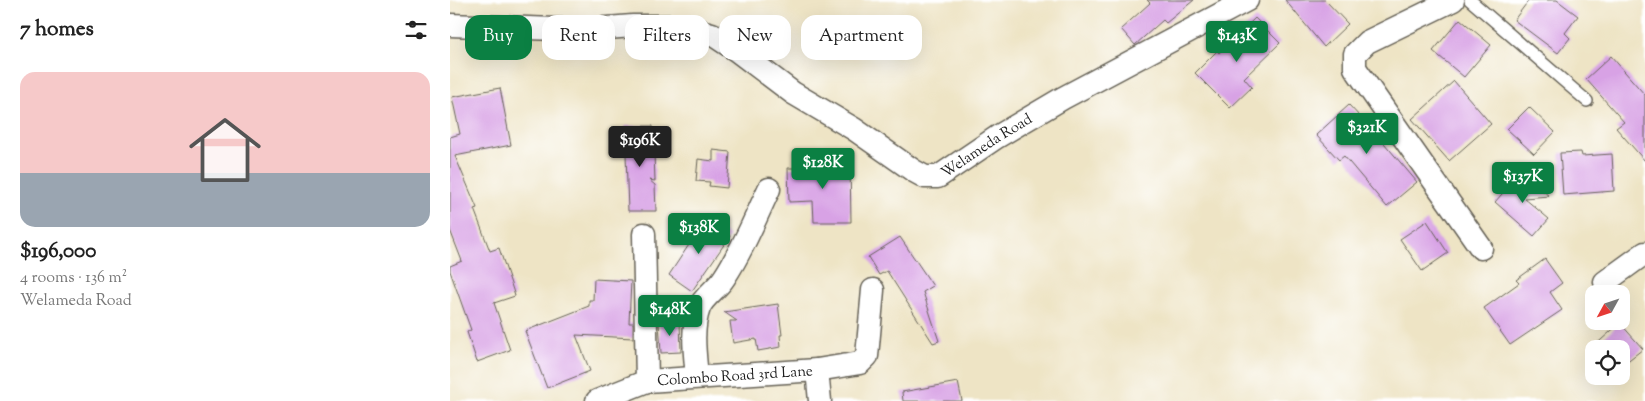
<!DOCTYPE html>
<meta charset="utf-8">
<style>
body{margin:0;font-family:"Sorts Mill Goudy",serif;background:#f6f6f6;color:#222;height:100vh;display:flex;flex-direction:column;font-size:19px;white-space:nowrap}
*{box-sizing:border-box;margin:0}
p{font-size:16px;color:#767676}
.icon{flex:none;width:28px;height:28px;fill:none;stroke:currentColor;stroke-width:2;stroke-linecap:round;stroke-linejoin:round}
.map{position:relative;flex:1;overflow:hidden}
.panel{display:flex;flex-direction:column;background:#fff;width:450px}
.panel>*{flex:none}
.hud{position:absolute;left:15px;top:15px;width:475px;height:45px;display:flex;gap:10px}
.needle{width:32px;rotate:230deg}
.controls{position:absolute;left:1135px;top:285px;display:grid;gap:10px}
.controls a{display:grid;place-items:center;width:45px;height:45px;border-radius:10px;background:#fff;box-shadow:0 5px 20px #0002;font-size:25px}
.price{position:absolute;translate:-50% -42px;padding:0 11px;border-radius:5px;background:#0b8043;color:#fff;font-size:16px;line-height:32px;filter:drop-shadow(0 1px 2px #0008)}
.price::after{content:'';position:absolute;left:50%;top:30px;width:15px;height:11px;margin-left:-8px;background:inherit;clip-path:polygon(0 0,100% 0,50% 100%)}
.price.current{background:#222;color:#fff}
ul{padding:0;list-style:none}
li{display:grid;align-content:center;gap:10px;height:265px;padding:0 20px}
li span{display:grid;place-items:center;height:155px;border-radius:15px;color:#555}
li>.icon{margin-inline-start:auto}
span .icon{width:90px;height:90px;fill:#fffc;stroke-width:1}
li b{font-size:21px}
h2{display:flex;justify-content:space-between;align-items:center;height:60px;padding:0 20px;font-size:21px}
.pill{padding:0 18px;border-radius:15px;background:#fff;box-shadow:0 5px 20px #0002;font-size:18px;line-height:45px}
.pill.current{background:#0b8043;color:#fff}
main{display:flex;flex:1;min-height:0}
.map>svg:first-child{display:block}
.building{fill:#d8a2e5}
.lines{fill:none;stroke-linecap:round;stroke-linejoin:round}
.service-casing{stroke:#666257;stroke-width:14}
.minor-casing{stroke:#666257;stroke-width:25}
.service{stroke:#fff;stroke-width:11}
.minor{stroke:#fff;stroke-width:22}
.labels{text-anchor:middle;stroke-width:4;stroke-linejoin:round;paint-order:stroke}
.street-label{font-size:15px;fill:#1c1c1c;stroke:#fff}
</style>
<main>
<section class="panel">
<h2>7 homes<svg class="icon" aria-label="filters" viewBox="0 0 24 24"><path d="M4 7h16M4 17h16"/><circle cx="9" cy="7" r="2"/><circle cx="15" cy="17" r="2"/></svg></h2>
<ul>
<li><span style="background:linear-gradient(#f6c9c9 65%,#9aa5b1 0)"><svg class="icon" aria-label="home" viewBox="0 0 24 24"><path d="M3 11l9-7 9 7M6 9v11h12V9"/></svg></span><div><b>$196,000</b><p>4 rooms · 136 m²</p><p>Welameda Road</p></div></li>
</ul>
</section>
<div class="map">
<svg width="1195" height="401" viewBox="0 0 1195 401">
<rect width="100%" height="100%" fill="#fff"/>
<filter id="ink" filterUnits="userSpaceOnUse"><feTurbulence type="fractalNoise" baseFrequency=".02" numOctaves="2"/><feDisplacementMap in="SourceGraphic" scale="10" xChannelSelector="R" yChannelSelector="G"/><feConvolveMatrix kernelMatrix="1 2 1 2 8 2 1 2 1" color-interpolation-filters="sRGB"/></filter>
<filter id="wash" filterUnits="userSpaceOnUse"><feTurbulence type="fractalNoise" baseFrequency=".0096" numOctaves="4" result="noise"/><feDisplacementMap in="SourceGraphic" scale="20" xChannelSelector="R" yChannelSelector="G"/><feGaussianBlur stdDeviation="1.12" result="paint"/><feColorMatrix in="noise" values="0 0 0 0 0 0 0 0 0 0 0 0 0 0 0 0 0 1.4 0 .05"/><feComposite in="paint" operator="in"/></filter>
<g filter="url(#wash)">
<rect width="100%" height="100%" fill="#eee4c5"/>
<g id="blocks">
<!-- building -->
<g class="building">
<polygon points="697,0 744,0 716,23 713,20 685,45 671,29 700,3"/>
<polygon points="835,0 875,0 898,24 874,47"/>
<polygon points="1079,0 1107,0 1128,16 1115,33 1120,38 1108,53 1064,20"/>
<polygon points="805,18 830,43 794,78 802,87 780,108 745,73 767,51 769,53"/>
<polygon points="1010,19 1041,45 1014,77 983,51"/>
<polygon points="1161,56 1195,95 1195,161 1166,128 1174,122 1136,79"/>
<polygon points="1004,81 1041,124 999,161 962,119"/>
<polygon points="50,88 61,145 5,156 27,208 24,209 40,251 49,248 65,296 44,303 60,350 27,362 17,332 21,330 0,271 0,266 12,261 0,230 0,137 10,134 2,97"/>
<polygon points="899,105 934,143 967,182 937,207 894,156 889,160 866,135"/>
<polygon points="1079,107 1105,132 1084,154 1057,129"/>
<polygon points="175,126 203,126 205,181 199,180 205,185 206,211 178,211"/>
<polygon points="263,150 280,152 277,188 259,186 260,182 246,181 248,159 263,161"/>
<polygon points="1131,152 1132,156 1162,154 1164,191 1113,195 1110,153"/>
<polygon points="363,163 400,163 401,222 364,222 363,201 339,202 338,168 363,168"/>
<polygon points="1071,172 1099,196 1074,198 1099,219 1084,236 1045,202"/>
<polygon points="256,219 280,236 242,291 219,275"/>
<polygon points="977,221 998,253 972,271 950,239"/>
<polygon points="450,237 483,286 473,292 489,341 483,343 437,271 429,275 418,257"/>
<polygon points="1095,259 1112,283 1100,292 1112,310 1060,345 1034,308 1069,283 1066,280"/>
<polygon points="144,279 181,281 179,323 183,323 183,338 126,335 140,371 97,388 75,331 139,306 139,300 143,300"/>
<polygon points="328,304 332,335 330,335 331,347 308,351 306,339 283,343 280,321 287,321 274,312"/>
<polygon points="209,322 230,322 231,352 211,353"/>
<polygon points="1170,323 1193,349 1171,366 1171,349 1141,349"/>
<polygon points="508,382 512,401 453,401 452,392"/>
</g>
</g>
</g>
<g filter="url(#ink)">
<use href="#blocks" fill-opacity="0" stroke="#666257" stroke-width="1"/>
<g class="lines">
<defs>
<polyline id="service" points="1020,0 1137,101"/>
<g id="minor">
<polyline points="1003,0 917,42 905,54 905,68 1031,248"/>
<path id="s1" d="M0,25L131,30L183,26H233L262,34L286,50L343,93L404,129L464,171L475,177H488L547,137L613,98L797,0"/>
<polyline points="194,234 197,381"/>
<polyline points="1155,282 1195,253"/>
<polyline points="367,370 410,363 417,356 423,290"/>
<path d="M247,377C245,354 241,330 249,308C253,297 267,289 274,278C292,251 305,219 319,189"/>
<path id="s2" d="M147,401L197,381L367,370L370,401"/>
</g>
</defs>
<!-- service casing -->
<use href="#service" class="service-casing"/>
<!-- minor casing -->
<use href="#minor" class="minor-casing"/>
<!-- service -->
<use href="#service" class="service"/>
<!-- minor -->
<use href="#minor" class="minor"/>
</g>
</g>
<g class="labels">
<!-- street labels -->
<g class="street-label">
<text dy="5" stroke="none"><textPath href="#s1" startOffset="591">Welameda Road</textPath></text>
<text dy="5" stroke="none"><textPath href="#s2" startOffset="142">Colombo Road 3rd Lane</textPath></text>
</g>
</g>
</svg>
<div class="controls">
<a><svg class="needle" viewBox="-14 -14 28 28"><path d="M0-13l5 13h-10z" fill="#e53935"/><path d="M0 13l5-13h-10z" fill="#767676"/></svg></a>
<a><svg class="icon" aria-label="locate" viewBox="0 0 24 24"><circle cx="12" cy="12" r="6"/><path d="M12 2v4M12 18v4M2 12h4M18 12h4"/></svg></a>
</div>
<b class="price" style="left:787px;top:63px">$143K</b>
<b class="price" style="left:917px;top:155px">$321K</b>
<b class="price current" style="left:190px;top:168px">$196K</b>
<b class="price" style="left:373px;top:190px">$128K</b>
<b class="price" style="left:1073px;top:204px">$137K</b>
<b class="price" style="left:249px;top:255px">$138K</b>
<b class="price" style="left:220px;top:337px">$148K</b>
<div class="hud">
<a class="pill current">Buy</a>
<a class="pill">Rent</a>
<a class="pill">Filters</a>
<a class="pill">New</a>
<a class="pill">Apartment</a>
</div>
</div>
</main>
